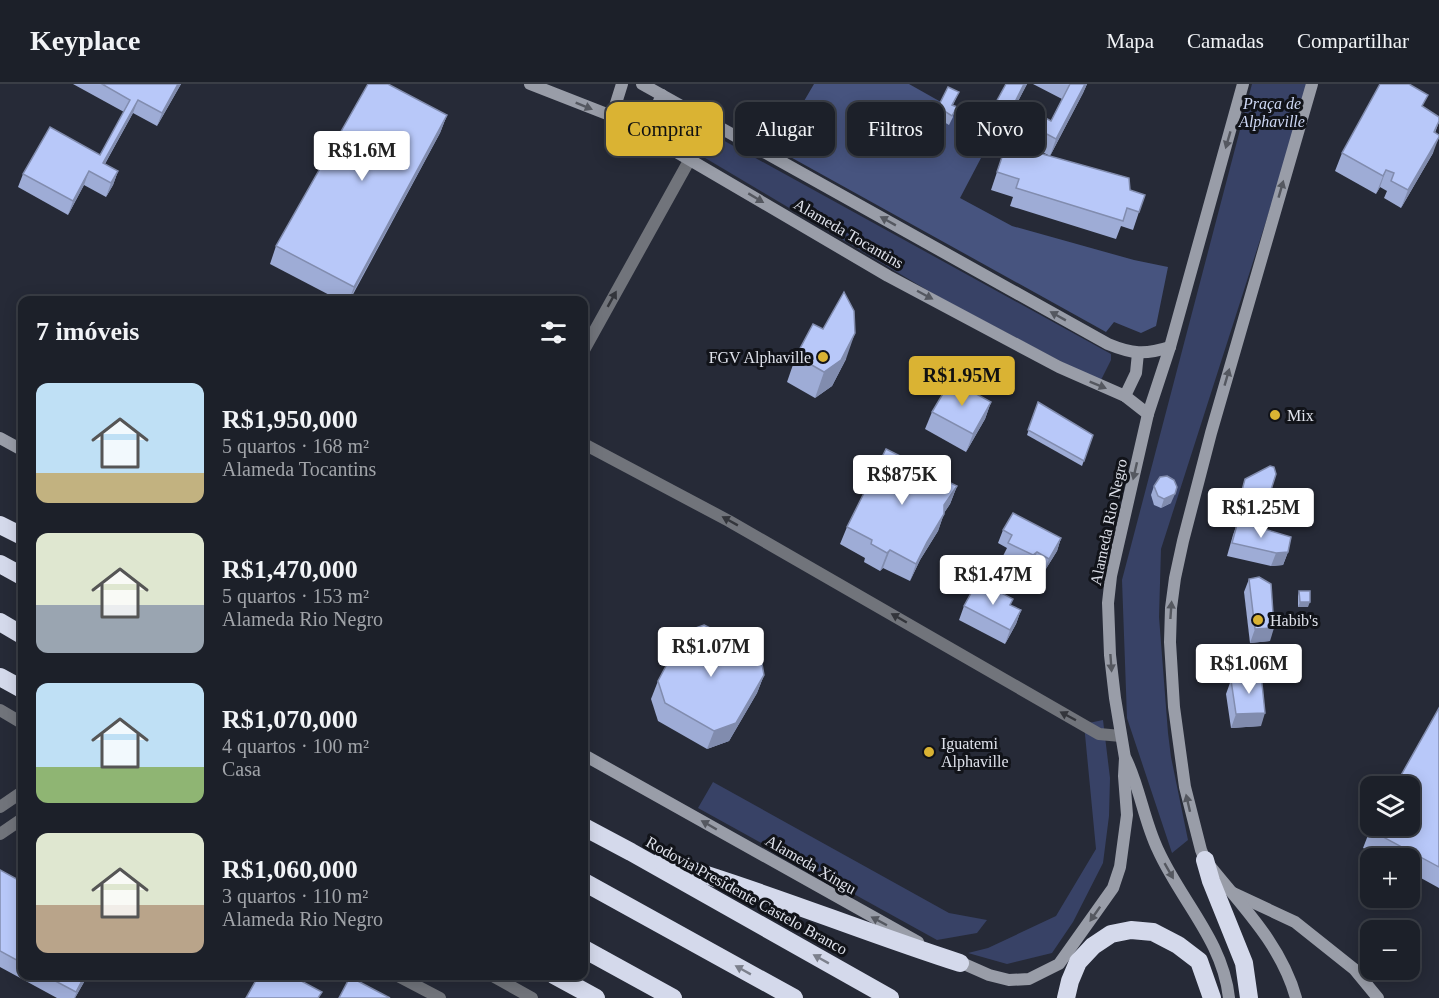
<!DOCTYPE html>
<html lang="pt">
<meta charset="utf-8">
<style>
body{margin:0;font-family:Georgia,serif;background:#252831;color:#f1f3f6;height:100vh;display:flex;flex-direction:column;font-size:22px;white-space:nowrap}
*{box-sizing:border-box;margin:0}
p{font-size:20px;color:#a0a3a8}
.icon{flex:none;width:33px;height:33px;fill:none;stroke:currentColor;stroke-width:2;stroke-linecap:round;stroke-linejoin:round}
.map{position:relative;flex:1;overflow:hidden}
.side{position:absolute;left:18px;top:212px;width:570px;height:684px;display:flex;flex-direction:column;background:#1c2029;border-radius:12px;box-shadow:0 3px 15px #0003,0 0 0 2px #3a3e46}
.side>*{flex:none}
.top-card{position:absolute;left:606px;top:18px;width:570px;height:54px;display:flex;gap:12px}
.tools{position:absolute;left:1360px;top:692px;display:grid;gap:12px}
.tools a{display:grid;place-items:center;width:60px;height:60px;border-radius:12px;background:#1c2029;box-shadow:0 3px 15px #0003,0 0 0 2px #3a3e46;font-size:30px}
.price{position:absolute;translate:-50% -51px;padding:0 14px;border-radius:6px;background:#fff;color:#222;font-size:20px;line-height:39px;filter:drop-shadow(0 2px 3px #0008)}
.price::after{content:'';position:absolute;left:50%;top:36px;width:18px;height:14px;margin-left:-9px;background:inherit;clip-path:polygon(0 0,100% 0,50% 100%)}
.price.selected{background:#dab333;color:#111}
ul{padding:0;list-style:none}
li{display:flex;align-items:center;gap:18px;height:150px;padding:0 18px}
li span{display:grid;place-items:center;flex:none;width:168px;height:120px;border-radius:12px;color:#555}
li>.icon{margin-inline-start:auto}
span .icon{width:72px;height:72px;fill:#fffc;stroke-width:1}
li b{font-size:26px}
h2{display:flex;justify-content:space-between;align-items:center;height:72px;padding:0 18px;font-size:26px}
.pill{padding:0 21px;border-radius:12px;background:#1c2029;box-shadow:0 3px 15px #0003,0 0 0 2px #3a3e46;font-size:21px;line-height:54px}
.pill.selected{background:#dab333;color:#111}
header{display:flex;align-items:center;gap:36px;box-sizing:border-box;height:84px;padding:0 30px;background:#1c2029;border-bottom:2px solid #3a3e46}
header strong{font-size:28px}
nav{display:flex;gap:33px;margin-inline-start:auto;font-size:21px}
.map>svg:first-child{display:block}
.green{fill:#384266}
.forest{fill:#47547f}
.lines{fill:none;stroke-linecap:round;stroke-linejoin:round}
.minor{stroke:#71747b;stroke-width:12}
.tertiary{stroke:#71747b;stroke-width:12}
.secondary{stroke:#999da8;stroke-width:12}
.motorway{stroke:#d4d9eb;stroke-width:18}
.wall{fill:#9eacd6}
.shaded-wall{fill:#818cae}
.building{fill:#b8c8f9;stroke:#818cae;stroke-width:1.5}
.oneway{fill:#555860}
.oneway2{fill:#33353b}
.oneway3{fill:#7c808c}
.poi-dot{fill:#dab333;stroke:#111319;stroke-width:2}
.labels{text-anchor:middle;stroke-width:6;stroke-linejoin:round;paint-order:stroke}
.park-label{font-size:16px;font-style:italic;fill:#ced8f5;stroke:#111319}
.street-label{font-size:16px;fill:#dfe2eb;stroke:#111319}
.poi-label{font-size:16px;fill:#dfe2eb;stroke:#111319;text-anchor:start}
</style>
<header>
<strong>Keyplace</strong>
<nav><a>Mapa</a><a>Camadas</a><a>Compartilhar</a></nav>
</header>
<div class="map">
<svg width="1439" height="914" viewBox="0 0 1439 914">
<rect width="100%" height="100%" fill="#262a37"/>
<!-- green -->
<g class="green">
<polygon points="1252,0 1310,0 1161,465 1159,533 1168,649 1171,673 1188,756 1172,769 1127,634 1122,496"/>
<polygon points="674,29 1111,270 1111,276 1100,298 937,212 680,59 664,44 668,32"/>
<polygon points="1103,636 1110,694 1109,732 1103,779 1073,838 1052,869 1007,880 968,869 988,864 1056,832 1096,765 1084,640"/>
<polygon points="713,698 949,829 987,836 977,849 937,856 698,724"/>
</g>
<!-- forest -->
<polygon class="forest" points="814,0 909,0 964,31 959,47 994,59 981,74 960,114 1012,142 1134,176 1168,183 1156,242 1141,249 1114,238 1106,248 776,65"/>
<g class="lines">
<!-- minor -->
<g class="minor">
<polyline points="584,266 690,75"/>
<polyline points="584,360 729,437 1099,650 1121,652"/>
</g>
<!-- tertiary -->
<g class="tertiary">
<polyline points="0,626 22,639"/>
<polyline points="0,723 22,708"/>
<polyline points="0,750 22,735"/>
<polyline points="396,891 440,914"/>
<polyline points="491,891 532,914"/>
</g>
<!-- secondary -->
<g class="secondary">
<polyline points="530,0 612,32 644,49 888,192 1059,283 1125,312 1148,330"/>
<path d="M642,0L1108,260C1132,270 1145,271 1170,263"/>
<polyline points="612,32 622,0"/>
<polyline points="644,49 662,11"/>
<polyline points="1125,312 1136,289 1138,269"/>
<polyline points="0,354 22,366"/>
<polyline points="584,671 918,858"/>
<path d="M1126,675C1140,704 1144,737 1158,766C1181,817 1223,857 1229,914"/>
<polyline points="1233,809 1295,838 1354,885 1378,914"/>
<polyline points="955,876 989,891 1009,896 1029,895 1059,880 1113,804 1120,783 1127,731 1124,692 1125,674 1115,614 1110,571 1108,519 1111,492 1148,330 1170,263 1243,0"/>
<path d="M1296,914C1281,859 1239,819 1205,776L1201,766L1185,703L1174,623L1170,558L1171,524L1175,494L1183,457L1211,349L1312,0"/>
</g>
<!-- motorway -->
<g class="motorway">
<polyline points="0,441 22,452"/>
<polyline points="0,480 22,492"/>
<polyline points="0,538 22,551"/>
<polyline points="0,593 22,605"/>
<polyline points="584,743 631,768 890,914"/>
<polyline points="1205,776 1211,797 1244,879 1249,914"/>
<path d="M661,777C762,806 860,847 960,879"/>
<polyline points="584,798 794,914"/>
<polyline points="584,865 673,914"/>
<polyline points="554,891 596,914"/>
<polyline points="1066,914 1070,897 1078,878 1093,862 1111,850 1131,846 1153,848 1178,861 1199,877 1212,914"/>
</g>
</g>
<!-- wall -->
<g class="wall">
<polygon points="73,0 181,0 157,42 133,29 105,80 118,87 113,101 106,113 84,101 68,131 18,103 23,90 100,71 124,28"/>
<polygon points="1006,0 1027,0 1017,19 1051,37 1062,15 1033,0 1087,0 1083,9 1050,72 1130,106 1139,128 1133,146 1121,142 1116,155 1010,122 1013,113 991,106 1004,67 1024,73 1050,72 988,40 994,22"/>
<polygon points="959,8 953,21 953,33 949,41 934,32 938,23"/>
<polygon points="1423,22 1439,38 1435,49 1433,69 1401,124 1384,114 1387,107 1380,103 1376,110 1335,87 1342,69"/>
<polygon points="447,31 440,49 350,216 339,216 270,180 276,162"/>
<polygon points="796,272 846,275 832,302 815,314 787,298"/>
<polygon points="991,318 985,335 966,368 925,345 932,328"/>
<polygon points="1038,318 1093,351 1082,382 1027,351"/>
<polygon points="914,379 932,390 957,402 950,420 944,429 938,447 920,476 910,497 883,484 880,487 864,478 865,474 840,460 847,443"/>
<polygon points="1245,395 1263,429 1242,438 1236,430"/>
<polygon points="1154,402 1171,419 1161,424 1154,421 1151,411"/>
<polygon points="1238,437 1288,468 1283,481 1271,482 1227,472 1233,451"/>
<polygon points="1003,446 1061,454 1057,467 1044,488 1032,482 1028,484 1003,472 1007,464 998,459"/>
<polygon points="1249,495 1270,557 1250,559 1244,508"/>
<polygon points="986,507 1013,515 1010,521 1021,526 1016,540 1005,560 959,536 964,522"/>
<polygon points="1299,507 1308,523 1298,523 1298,512"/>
<polygon points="764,591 757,609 729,657 707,665 658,637 651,615 658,597"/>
<polygon points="1238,592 1261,642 1231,644 1226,610 1231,596 1237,596"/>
<polygon points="1439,624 1439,804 1410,788 1410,774 1383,774 1363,764 1370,746"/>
<polygon points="0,786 22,798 22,891 88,891 75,914 57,914 0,883"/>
</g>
<!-- shaded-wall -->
<g class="shaded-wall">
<polygon points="178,0 181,0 157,42 162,29"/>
<polygon points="1024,0 1027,0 1011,31 1015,18"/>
<polygon points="1085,0 1087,0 1083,9 1050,72 1056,55"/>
<polygon points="138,16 133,29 98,92 103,79"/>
<polygon points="447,31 440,49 349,216 354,203"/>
<polygon points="1439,53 1433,69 1401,124 1408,106"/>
<polygon points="1386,86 1380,103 1376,110 1383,92"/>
<polygon points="89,87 84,101 68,131 73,117"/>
<polygon points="118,87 113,101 106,113 111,99"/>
<polygon points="855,249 846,275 832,302 815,314 824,288"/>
<polygon points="991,318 985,335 966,368 973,350"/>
<polygon points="957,402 950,420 938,438 944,421"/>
<polygon points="1175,410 1171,419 1161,424 1164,415"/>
<polygon points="1265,425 1263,429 1242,438 1243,433"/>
<polygon points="944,430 938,447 920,476 910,497 916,480 927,458"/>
<polygon points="1061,454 1057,467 1044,488 1049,475"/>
<polygon points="890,466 883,484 880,487 887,469"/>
<polygon points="1037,468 1032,482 1028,484 1033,471"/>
<polygon points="1288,468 1283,481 1271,482 1276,469"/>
<polygon points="1300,518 1310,518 1308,523 1298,523"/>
<polygon points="1021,526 1016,540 1005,560 1010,546"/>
<polygon points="1274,544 1270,557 1250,559 1255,545"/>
<polygon points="764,591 757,609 729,657 707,665 714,647"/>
<polygon points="1265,629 1261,642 1231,644 1236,630"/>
<polygon points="85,891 88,891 75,914 74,914"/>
</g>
<!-- building -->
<g class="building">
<polygon points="102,0 178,0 162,29 138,16 103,79 118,87 111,99 89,87 73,117 23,90 50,43 100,71 130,16"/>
<polygon points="368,0 388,0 447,31 354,203 276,162"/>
<polygon points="1006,0 1024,0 1015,18 1051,37 1070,0 1085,0 1056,55 994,22"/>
<polygon points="1380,0 1409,0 1428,11 1422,22 1439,33 1439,37 1434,48 1439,51 1439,53 1408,106 1391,97 1394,89 1386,86 1383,92 1342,69"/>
<polygon points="948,3 959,8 952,21 957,23 952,32 938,23"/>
<polygon points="1028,66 1129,94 1130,106 1145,111 1139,128 1127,124 1123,137 1016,104 1019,95 997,88 1004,67 1024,73"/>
<polygon points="844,208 854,227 855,249 841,276 824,288 796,272 813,240 823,245"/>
<polygon points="951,296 991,318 973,350 932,328"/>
<polygon points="1038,318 1093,351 1084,377 1028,346"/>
<polygon points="886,365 914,379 917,376 934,385 932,390 957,402 944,421 944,430 927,458 916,480 890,466 887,469 871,460 872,456 847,443"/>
<polygon points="1270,382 1274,383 1276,390 1265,425 1243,433 1237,426 1245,395"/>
<polygon points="1167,392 1174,396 1177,403 1175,410 1164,415 1158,412 1154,402 1160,393"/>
<polygon points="1013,429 1061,454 1049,475 1037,468 1033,471 1008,459 1012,451 1003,446"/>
<polygon points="1238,437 1291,453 1288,468 1276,469 1232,459"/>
<polygon points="1259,493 1271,500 1274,544 1255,545 1249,495"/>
<polygon points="975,502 986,507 988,502 1013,515 1010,521 1021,526 1010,546 964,522"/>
<polygon points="1299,507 1310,507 1310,518 1300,518"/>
<polygon points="704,541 760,569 764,591 736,639 714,647 665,619 658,597 684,548"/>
<polygon points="1261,590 1265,629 1236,630 1231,596 1239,596 1238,592"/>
<polygon points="1439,624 1439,783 1370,746 1372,741 1410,741 1410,702 1395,702"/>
<polygon points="0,786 22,798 22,879 0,867"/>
<polygon points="44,891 85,891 76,908"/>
<polygon points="259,891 290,891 322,908 318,914 246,914"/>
<polygon points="350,893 390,914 339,914"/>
</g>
<!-- one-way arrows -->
<defs><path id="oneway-solid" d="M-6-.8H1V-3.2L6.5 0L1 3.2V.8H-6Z" transform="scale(1.5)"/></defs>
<g class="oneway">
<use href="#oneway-solid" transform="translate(584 22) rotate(22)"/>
<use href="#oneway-solid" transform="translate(1228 56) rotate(106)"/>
<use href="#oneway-solid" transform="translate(1281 105) rotate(-74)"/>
<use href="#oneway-solid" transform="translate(756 114) rotate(31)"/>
<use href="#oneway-solid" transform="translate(888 137) rotate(-151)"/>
<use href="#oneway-solid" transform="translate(925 211) rotate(28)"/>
<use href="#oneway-solid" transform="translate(1058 232) rotate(-151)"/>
<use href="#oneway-solid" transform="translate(1227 293) rotate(-74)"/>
<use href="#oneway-solid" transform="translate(1098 301) rotate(22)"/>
<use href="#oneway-solid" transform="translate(1135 387) rotate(103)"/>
<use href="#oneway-solid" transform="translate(1171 526) rotate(-86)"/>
<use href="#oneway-solid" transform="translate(1111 579) rotate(86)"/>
<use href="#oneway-solid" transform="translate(1188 719) rotate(-103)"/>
<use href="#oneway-solid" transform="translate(709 741) rotate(-150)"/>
<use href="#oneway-solid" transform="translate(1169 787) rotate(60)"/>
<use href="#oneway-solid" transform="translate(1095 830) rotate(125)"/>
<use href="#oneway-solid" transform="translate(879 837) rotate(-152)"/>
</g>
<g class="oneway2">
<use href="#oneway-solid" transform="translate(612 215) rotate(-61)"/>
<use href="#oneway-solid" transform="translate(730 437) rotate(-151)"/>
<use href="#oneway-solid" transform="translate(899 534) rotate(-150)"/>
<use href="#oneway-solid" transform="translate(1068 632) rotate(-152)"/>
</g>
<g class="oneway3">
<use href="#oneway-solid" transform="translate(821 875) rotate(-151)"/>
<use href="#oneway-solid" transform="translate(743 886) rotate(-151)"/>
</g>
<!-- markers -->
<g class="poi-dot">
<circle cx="823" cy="273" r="6"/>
<circle cx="1275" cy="331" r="6"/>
<circle cx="1258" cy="536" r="6"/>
<circle cx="929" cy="668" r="6"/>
</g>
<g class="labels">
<!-- park labels -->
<g class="park-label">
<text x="1272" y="25">Praça de<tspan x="1272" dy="18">Alphaville</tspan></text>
</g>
<!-- street labels -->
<g class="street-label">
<text transform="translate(849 149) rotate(30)" y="6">Alameda Tocantins</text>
<text transform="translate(1108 438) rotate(-78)" y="6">Alameda Rio Negro</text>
<text transform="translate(811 780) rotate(30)" y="6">Alameda Xingu</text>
<text transform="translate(747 811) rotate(29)" y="6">Rodovia Presidente Castelo Branco</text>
</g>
<!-- poi labels -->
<g class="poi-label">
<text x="811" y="279" text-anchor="end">FGV Alphaville</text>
<text x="1287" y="337">Mix</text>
<text x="1270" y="542">Habib's</text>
<text x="941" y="665">Iguatemi<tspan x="941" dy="18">Alphaville</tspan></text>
</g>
</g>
</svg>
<div class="tools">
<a><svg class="icon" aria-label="layers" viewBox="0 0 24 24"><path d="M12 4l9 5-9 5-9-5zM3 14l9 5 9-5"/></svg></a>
<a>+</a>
<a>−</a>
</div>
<b class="price" style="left:362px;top:98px">R$1.6M</b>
<b class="price selected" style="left:962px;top:323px">R$1.95M</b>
<b class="price" style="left:902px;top:422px">R$875K</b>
<b class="price" style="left:1261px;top:455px">R$1.25M</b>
<b class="price" style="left:993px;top:522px">R$1.47M</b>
<b class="price" style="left:711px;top:594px">R$1.07M</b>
<b class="price" style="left:1249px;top:611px">R$1.06M</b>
<div class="top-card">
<a class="pill selected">Comprar</a>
<a class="pill">Alugar</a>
<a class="pill">Filtros</a>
<a class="pill">Novo</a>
</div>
<section class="side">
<h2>7 imóveis<svg class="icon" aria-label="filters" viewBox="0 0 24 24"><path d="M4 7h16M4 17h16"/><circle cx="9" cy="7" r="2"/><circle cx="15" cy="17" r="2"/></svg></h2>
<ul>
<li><span style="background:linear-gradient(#bfe0f5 75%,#c2b280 0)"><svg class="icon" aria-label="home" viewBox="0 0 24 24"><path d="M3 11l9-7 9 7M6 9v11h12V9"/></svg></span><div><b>R$1,950,000</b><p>5 quartos · 168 m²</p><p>Alameda Tocantins</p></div></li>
<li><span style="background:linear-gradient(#dfe7d0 60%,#9aa5b1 0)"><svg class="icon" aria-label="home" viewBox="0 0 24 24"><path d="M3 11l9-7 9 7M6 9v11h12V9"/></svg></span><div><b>R$1,470,000</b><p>5 quartos · 153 m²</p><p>Alameda Rio Negro</p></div></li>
<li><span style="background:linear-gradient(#bfe0f5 70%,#8fb573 0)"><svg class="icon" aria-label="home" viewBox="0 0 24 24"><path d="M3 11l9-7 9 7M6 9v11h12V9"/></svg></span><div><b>R$1,070,000</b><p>4 quartos · 100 m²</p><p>Casa</p></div></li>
<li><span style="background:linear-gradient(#dfe7d0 60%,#b9a48a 0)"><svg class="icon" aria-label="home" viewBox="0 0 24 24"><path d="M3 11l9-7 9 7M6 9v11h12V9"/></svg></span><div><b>R$1,060,000</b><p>3 quartos · 110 m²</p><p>Alameda Rio Negro</p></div></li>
</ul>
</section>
</div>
